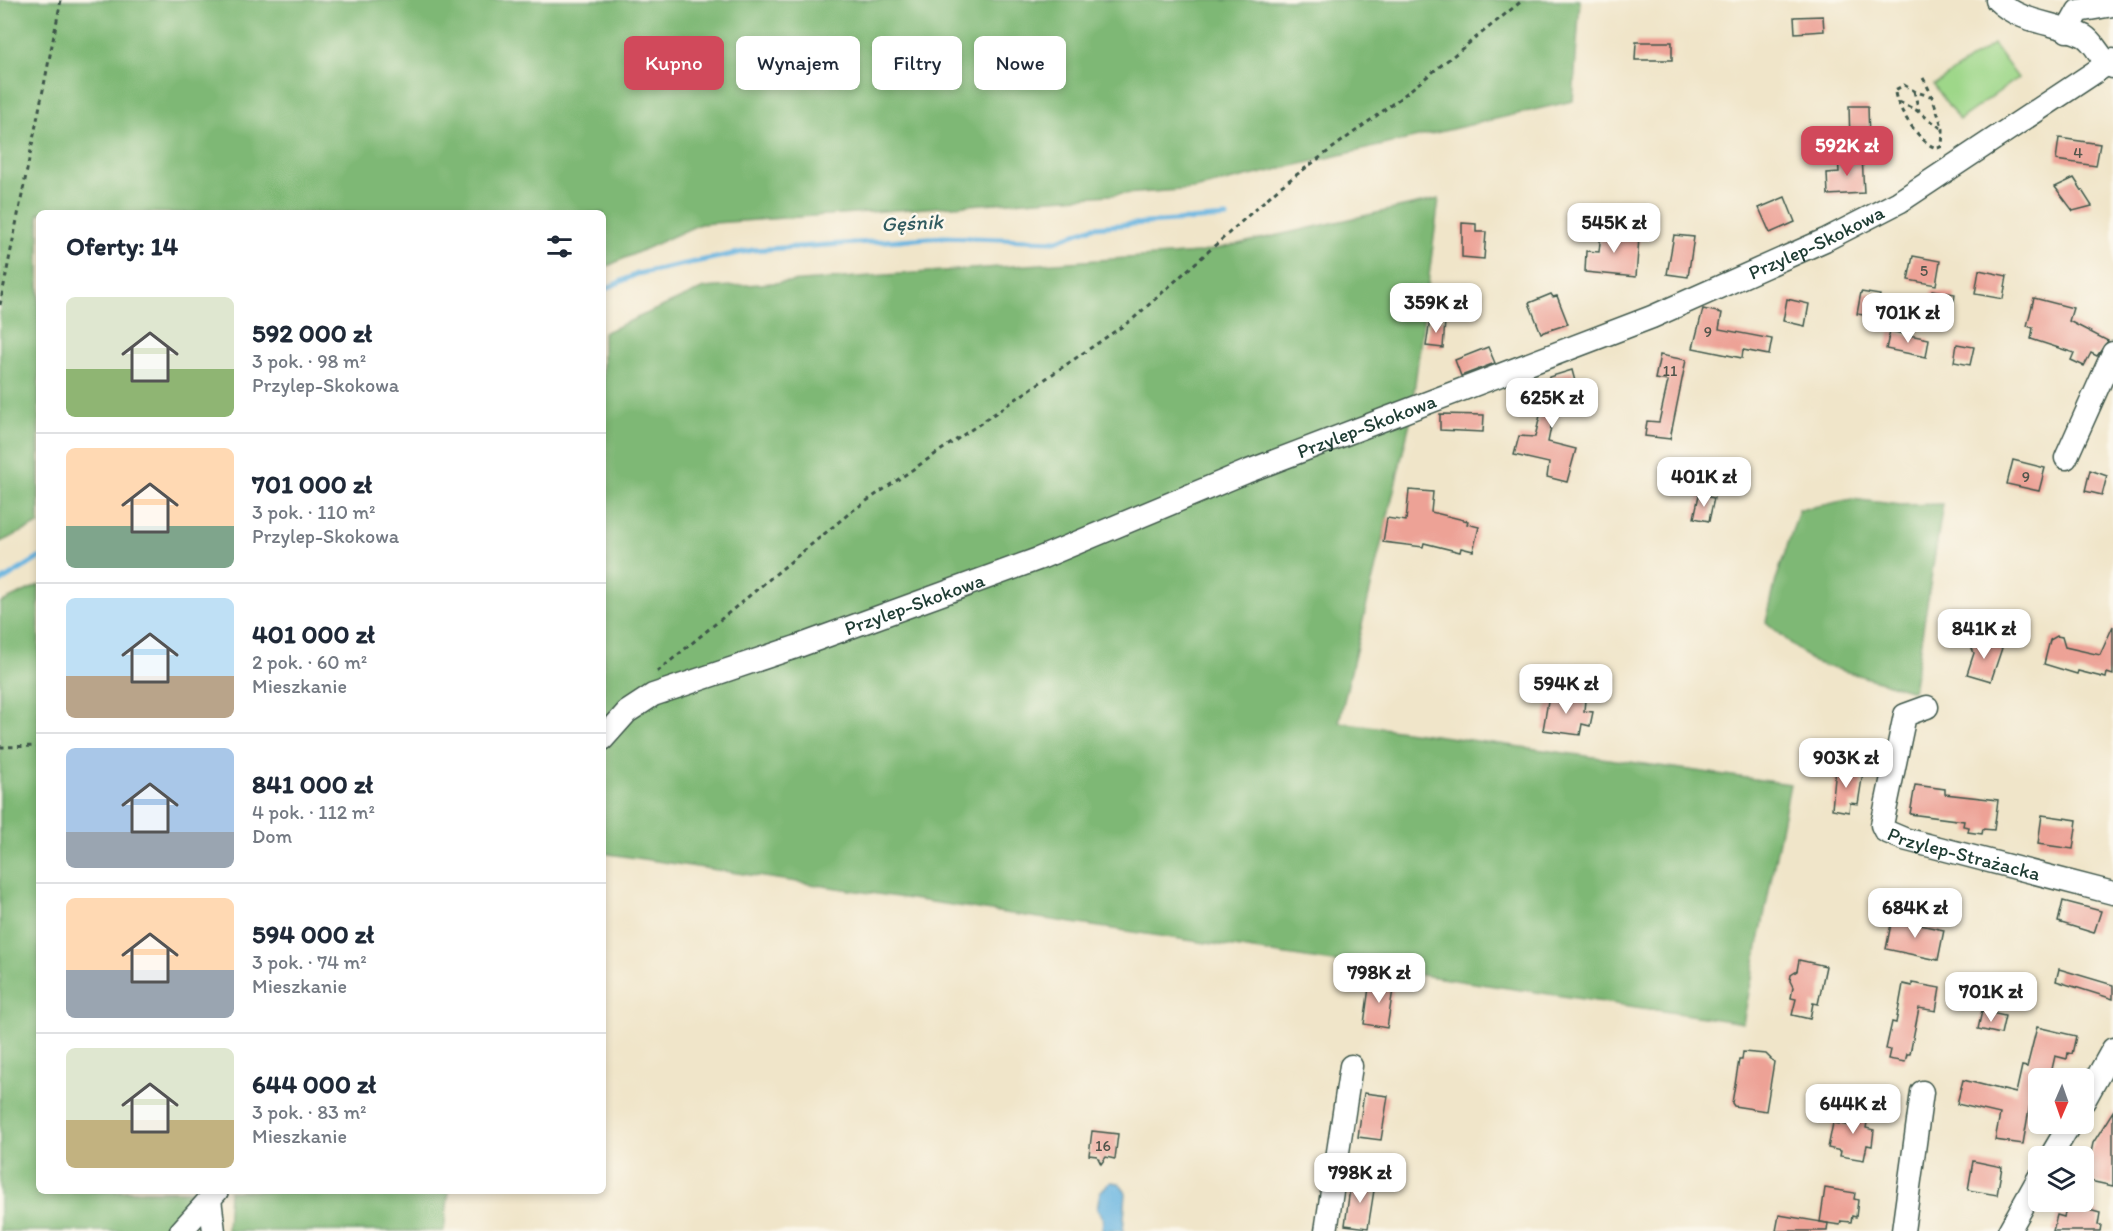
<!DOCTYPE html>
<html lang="pl">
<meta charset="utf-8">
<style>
body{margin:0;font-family:Itim,sans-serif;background:#f6f6f7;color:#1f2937;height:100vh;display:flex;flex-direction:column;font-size:22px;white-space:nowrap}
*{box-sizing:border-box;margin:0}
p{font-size:20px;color:#747a83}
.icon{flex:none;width:33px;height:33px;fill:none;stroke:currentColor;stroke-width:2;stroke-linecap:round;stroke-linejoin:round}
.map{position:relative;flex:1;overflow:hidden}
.drawer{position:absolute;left:36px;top:210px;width:570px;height:984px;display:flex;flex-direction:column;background:#fff;border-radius:9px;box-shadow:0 3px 9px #0003}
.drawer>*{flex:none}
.top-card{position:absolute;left:624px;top:36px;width:570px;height:54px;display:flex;gap:12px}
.needle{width:39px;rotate:182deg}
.fabs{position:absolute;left:2028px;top:1068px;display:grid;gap:12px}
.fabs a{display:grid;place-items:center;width:66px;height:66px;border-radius:9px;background:#fff;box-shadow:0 3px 9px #0003;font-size:30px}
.price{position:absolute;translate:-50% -51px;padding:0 14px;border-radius:12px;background:#fff;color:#222;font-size:20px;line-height:39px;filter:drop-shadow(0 2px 3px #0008)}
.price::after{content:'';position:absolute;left:50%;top:36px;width:18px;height:14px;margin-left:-9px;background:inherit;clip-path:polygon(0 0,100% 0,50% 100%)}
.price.active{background:#d1495b;color:#fff}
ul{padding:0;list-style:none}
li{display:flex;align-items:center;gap:18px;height:150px;padding:0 30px}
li+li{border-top:2px solid #e0e1e3}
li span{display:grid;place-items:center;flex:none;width:168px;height:120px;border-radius:9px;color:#555}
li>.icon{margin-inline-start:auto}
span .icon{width:72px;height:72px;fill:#fffc;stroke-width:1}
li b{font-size:26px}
h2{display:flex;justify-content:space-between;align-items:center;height:72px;padding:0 30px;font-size:26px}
.chip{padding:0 21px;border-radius:9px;background:#fff;box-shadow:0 3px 9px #0003;font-size:21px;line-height:54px}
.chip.active{background:#d1495b;color:#fff}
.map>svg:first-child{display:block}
.green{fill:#9ed789;stroke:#5e8a5e;stroke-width:1.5}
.forest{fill:#7eb875;stroke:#4e7a54;stroke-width:1.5}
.water{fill:#66b4e0;stroke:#42788a;stroke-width:1.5}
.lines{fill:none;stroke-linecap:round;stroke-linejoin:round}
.stream{stroke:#66b4e0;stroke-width:5}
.building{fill:#eda296}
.minor-casing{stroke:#3e564a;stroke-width:25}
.path{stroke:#3e564a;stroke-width:3;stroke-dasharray:4.5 4.5;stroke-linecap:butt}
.minor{stroke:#fff;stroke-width:22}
.labels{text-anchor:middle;stroke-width:5;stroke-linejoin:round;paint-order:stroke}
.number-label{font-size:16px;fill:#52564c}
.street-label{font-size:20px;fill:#1f3d34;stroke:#fbf7ec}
.water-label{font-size:21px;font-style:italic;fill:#315b5f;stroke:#fbf7ec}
</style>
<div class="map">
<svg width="2113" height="1231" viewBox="0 0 2113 1231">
<rect width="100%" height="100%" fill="#fbf7ec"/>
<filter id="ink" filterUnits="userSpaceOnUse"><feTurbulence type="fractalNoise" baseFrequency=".0167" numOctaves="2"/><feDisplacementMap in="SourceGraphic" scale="12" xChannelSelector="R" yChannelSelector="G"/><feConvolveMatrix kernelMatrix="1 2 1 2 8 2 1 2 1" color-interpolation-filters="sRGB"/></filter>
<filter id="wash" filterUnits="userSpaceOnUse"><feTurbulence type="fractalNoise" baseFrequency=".008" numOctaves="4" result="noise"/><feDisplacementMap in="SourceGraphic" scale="24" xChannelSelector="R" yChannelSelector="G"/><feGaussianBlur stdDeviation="1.35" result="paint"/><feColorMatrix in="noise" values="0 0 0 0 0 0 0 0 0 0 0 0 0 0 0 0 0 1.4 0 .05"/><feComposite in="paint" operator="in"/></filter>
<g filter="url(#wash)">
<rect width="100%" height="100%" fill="#f0e5c9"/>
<!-- green -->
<polygon class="green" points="1993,44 2018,78 1959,120 1934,85"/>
<!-- forest -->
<g class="forest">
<polygon points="0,0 1580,0 1573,101 1194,189 700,224 603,268 603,213 39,213 39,524 0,542"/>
<polygon points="1439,199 1410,422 1339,722 1790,784 1743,1023 603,853 603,333 704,288 1198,253"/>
<polygon points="1852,499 1901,505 1943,504 1913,691 1813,662 1766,622 1776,580 1799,510"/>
<polygon points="39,585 39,1191 199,1191 174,1220 158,1231 0,1231 0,603"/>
<polygon points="229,1191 449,1191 444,1231 227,1231"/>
</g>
<!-- water -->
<polygon class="water" points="1110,1182 1119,1183 1126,1193 1123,1231 1102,1231 1103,1219 1097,1209 1100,1192"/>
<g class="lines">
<!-- stream -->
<g class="stream">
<polyline points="603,290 637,274 753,250 944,237 1055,241 1093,227 1227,217"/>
<polyline points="0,582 39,558"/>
</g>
</g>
<g id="blocks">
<!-- building -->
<g class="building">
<polygon points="1823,16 1824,31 1795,33 1794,17"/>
<polygon points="1636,42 1672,42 1672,60 1635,60"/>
<polygon points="1849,106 1868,106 1869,140 1850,141"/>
<polygon points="2059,138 2100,144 2096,166 2056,160"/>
<polygon points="1862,156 1864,193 1828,195 1827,173 1839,172 1838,157"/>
<polygon points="2074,178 2092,206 2073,211 2055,187"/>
<polygon points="1785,197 1795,222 1770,233 1759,208"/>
<polygon points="1462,223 1476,224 1476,232 1486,232 1484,259 1462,257"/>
<polygon points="1602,223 1617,224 1616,236 1639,238 1636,277 1585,272 1586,251 1599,252"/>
<polygon points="1674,235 1694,237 1688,277 1667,274"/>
<polygon points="1913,256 1940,261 1936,285 1908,280"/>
<polygon points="1979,270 2007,276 2003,299 1975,294"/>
<polygon points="1439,287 1457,289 1456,309 1436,307"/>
<polygon points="1932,290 1955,294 1953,309 1930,306"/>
<polygon points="1861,292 1880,295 1875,317 1857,314"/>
<polygon points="1551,294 1553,297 1557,296 1568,324 1541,333 1529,303"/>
<polygon points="2034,298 2073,308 2069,321 2108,341 2097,356 2091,353 2084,366 2071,360 2074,353 2031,339 2033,328 2027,326"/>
<polygon points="1787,299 1809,304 1805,326 1783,321"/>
<polygon points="1703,309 1722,313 1719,329 1772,339 1769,355 1743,350 1742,358 1693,348"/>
<polygon points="1430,319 1445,321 1443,348 1426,346"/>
<polygon points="1890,331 1929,339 1926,357 1886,349"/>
<polygon points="1957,344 1974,347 1970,365 1954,362"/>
<polygon points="1488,347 1495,363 1461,376 1455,360"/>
<polygon points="1660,355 1686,360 1670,439 1645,436 1647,421 1659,422 1668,381 1655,379"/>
<polygon points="1572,370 1580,400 1542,410 1554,412 1548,442 1576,449 1567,482 1547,477 1549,463 1514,455 1519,436 1535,437 1549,377"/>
<polygon points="1440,414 1484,415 1483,432 1440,430"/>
<polygon points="2013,460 2045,468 2039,491 2007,484"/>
<polygon points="2090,470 2107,476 2102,495 2085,491"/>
<polygon points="1409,490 1433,492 1431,512 1468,521 1467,524 1479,527 1473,551 1461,548 1460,552 1424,543 1423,547 1383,542 1387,518 1406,521"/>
<polygon points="1699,495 1714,498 1709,521 1694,518"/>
<polygon points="2113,626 2113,675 2107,673 2106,678 2078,671 2077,674 2044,664 2050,640 2057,636 2062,637 2065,647 2100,655"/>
<polygon points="1979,640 2002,648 1991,681 1967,674 1974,653 1971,646"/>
<polygon points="1549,695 1585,700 1584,711 1593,712 1590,726 1582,724 1580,735 1543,730"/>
<polygon points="1836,768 1863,772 1858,804 1850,803 1849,812 1832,809"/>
<polygon points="1915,785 1945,789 1945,794 1998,800 1994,830 1983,829 1982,834 1968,832 1969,827 1963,826 1964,821 1910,814"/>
<polygon points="2042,815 2077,820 2073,849 2038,844"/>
<polygon points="2063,901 2101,911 2094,933 2058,922"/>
<polygon points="1892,919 1944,930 1938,960 1886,949"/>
<polygon points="1799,960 1826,966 1818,1004 1813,1003 1810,1019 1792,1015 1796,999 1791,998 1793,987 1790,981 1791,975 1797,971"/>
<polygon points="2059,969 2113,985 2113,999 2056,981"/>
<polygon points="1370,980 1394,983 1387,1028 1364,1024"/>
<polygon points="1912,983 1940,988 1936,1011 1919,1008 1910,1054 1907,1054 1905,1062 1888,1059 1890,1050 1886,1049 1892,1022 1896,1023 1903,984 1912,986"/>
<polygon points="1982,1011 2005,1016 2001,1034 1978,1029"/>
<polygon points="2037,1027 2076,1036 2072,1054 2068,1053 2067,1059 2055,1056 2050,1078 2038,1078 2038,1100 2031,1098 2023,1144 1995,1140 2000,1114 1957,1104 1963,1080 2016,1093 2022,1066 2027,1067"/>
<polygon points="1743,1052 1766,1054 1774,1062 1766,1111 1734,1106 1732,1103 1739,1060 1742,1060"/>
<polygon points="1364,1093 1388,1096 1381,1140 1358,1137"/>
<polygon points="1857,1103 1870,1106 1866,1128 1874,1130 1872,1146 1867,1145 1864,1160 1840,1156 1841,1151 1828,1148 1833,1123 1852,1126"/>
<polygon points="2113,1111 2113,1186 2085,1180 2093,1143"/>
<polygon points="1092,1131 1118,1134 1115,1159 1106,1157 1101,1164 1097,1156 1089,1155"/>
<polygon points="1973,1161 2002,1167 1997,1195 1968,1190"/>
<polygon points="1351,1181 1375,1184 1368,1228 1345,1225"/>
<polygon points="1825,1188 1855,1193 1854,1199 1858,1200 1856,1217 1852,1216 1851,1222 1841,1221 1840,1225 1820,1222"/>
<polygon points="2071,1202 2081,1202 2086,1209 2100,1213 2098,1225 2101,1225 2100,1231 2053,1231 2057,1215 2064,1217 2067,1204"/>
<polygon points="1779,1215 1828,1223 1827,1231 1776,1231"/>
</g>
</g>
</g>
<g filter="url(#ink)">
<use href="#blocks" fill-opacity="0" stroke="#3e564a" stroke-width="1.5"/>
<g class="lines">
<defs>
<g id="minor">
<path d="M1997,0C2021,24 2056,22 2084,36C2096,43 2100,60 2113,67"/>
<polyline points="2067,31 2078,11 2113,5"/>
<polyline points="2066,458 2113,353"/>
<path id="s1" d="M1927,707L1905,715L1882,825L1885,831L1904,839L2113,893"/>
<path id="s2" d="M603,739L627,712L653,695L796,647L1038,559L1246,472L1652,317L1825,240L1899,202L2113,60"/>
<polyline points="2084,1101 2113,1049"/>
<polyline points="2051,1156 2070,1124"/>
<polyline points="210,1199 214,1231"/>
<polyline points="181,1231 217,1191"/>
<polyline points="1326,1231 1351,1066"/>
<polyline points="1903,1231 1922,1092"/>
<polyline points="2009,1231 2038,1179"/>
</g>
</defs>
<!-- minor casing -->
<use href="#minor" class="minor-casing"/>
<!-- path -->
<g class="path">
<path d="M1923,78C1932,93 1937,112 1943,129V131L1942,146L1938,148C1923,148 1894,105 1895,90L1904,85L1916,92L1930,96"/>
<polyline points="1914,91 1919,111"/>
<polyline points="1899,102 1916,110 1941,128"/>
<polyline points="0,305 61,0"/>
<polyline points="657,672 852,511 1133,319 1280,187 1399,99 1523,0"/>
<polyline points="0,747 39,746"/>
</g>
<!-- minor -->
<use href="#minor" class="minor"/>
</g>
</g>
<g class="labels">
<!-- number labels -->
<g class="number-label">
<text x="2078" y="158">4</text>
<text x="1924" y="276">5</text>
<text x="1708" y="337">9</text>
<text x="1670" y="376">11</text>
<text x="2026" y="482">9</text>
<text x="1103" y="1151">16</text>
</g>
<!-- street labels -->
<g class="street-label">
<text dy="7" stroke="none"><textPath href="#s2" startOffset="1316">Przylep-Skokowa</textPath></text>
<text dy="7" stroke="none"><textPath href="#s2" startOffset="830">Przylep-Skokowa</textPath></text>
<text dy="7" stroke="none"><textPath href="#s2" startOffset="344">Przylep-Skokowa</textPath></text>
<text dy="7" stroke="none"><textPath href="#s1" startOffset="225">Przylep-Strażacka</textPath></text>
</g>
<!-- water labels -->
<g class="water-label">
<text transform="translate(912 223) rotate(-3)" y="7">Gęśnik</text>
</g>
</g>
</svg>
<div class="fabs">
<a><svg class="needle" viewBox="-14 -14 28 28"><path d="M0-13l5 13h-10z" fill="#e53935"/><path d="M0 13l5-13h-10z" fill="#747a83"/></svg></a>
<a><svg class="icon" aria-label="layers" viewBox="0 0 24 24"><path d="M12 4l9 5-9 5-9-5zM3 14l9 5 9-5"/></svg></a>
</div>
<b class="price active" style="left:1847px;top:177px">592K zł</b>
<b class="price" style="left:1614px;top:254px">545K zł</b>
<b class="price" style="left:1436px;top:334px">359K zł</b>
<b class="price" style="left:1908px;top:344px">701K zł</b>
<b class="price" style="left:1552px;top:429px">625K zł</b>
<b class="price" style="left:1704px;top:508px">401K zł</b>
<b class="price" style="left:1984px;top:660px">841K zł</b>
<b class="price" style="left:1566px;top:715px">594K zł</b>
<b class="price" style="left:1846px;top:789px">903K zł</b>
<b class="price" style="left:1915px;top:939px">684K zł</b>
<b class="price" style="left:1379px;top:1004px">798K zł</b>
<b class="price" style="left:1991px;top:1023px">701K zł</b>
<b class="price" style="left:1853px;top:1135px">644K zł</b>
<b class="price" style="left:1360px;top:1204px">798K zł</b>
<div class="top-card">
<a class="chip active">Kupno</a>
<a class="chip">Wynajem</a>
<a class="chip">Filtry</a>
<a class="chip">Nowe</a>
</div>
<section class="drawer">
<h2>Oferty: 14<svg class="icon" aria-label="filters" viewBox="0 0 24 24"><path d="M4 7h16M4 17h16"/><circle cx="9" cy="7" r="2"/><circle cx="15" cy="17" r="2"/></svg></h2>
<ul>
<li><span style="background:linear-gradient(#dfe7d0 60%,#8fb573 0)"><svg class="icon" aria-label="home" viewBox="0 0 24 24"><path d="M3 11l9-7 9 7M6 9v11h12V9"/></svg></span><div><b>592 000 zł</b><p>3 pok. · 98 m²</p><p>Przylep-Skokowa</p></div></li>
<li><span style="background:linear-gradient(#ffd9b3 65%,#7fa58c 0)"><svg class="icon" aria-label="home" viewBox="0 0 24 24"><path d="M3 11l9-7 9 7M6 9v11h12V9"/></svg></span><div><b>701 000 zł</b><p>3 pok. · 110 m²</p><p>Przylep-Skokowa</p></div></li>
<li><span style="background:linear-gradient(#bfe0f5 65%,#b9a48a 0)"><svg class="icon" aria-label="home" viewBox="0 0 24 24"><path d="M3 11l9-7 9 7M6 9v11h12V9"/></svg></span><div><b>401 000 zł</b><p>2 pok. · 60 m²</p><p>Mieszkanie</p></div></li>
<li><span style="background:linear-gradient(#a9c7e8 70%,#9aa5b1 0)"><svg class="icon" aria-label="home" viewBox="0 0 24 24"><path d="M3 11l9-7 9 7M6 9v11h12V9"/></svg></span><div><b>841 000 zł</b><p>4 pok. · 112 m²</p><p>Dom</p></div></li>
<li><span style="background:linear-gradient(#ffd9b3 60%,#9aa5b1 0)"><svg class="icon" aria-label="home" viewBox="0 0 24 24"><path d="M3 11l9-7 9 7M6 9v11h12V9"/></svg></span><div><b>594 000 zł</b><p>3 pok. · 74 m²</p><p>Mieszkanie</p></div></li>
<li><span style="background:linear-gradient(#dfe7d0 60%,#c2b280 0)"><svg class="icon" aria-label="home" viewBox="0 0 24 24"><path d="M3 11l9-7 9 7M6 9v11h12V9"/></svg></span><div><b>644 000 zł</b><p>3 pok. · 83 m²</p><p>Mieszkanie</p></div></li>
</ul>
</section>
</div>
